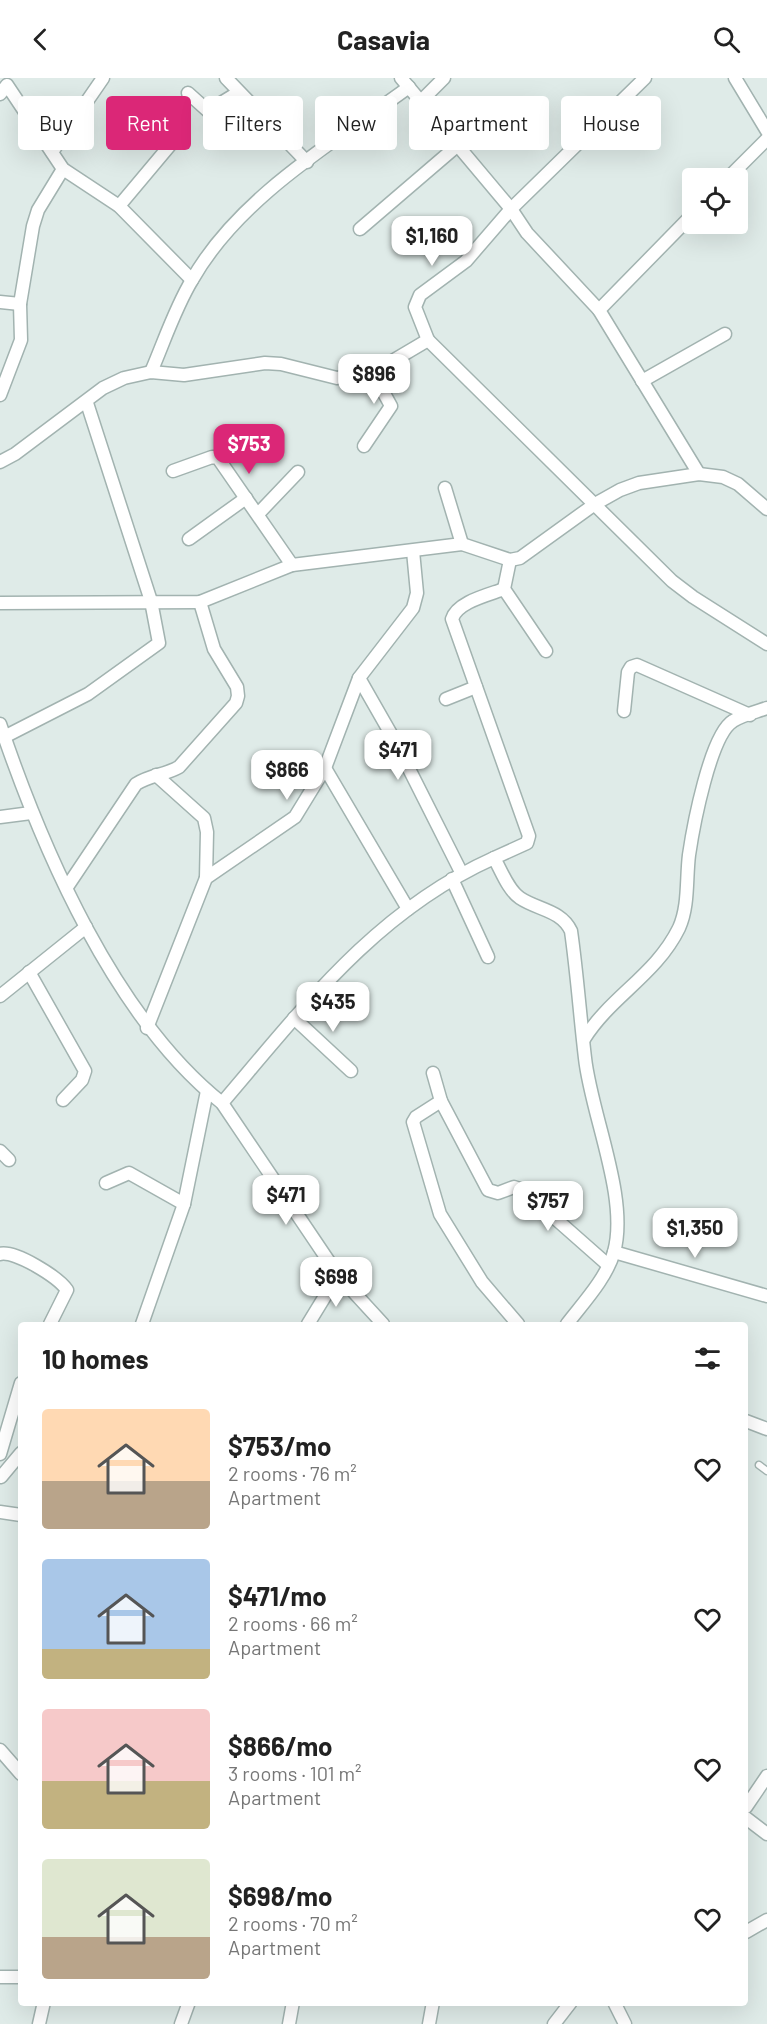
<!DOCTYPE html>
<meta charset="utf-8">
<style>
body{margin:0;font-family:Barlow,sans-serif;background:#f2f2f2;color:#222;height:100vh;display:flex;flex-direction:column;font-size:22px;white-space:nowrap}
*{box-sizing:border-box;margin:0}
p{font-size:20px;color:#767676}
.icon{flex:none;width:33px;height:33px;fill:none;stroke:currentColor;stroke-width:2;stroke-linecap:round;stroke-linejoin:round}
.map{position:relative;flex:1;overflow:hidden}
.side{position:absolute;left:18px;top:1244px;width:730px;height:684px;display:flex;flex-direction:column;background:#fff;border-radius:6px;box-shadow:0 6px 24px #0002}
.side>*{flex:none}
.banner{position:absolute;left:18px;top:18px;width:732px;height:54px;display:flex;gap:12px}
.tools{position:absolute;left:682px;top:90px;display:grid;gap:12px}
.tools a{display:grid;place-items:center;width:66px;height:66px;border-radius:6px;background:#fff;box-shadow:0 6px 24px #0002;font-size:30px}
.price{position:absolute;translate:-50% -51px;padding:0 14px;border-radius:12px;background:#fff;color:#222;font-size:20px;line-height:39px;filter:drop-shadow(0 2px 3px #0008)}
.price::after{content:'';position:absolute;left:50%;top:36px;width:18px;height:14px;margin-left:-9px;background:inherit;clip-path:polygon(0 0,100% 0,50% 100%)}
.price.selected{background:#db2777;color:#fff}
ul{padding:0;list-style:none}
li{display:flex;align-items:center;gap:18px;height:150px;padding:0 24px}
li span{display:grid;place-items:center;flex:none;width:168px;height:120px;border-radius:6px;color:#555}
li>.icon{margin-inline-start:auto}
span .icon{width:72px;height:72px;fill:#fffc;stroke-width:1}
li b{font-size:26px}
h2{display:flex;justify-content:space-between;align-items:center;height:72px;padding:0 24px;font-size:26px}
.pill{padding:0 21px;border-radius:6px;background:#fff;box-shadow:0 6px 24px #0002;font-size:21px;line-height:54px}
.pill.selected{background:#db2777;color:#fff}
header{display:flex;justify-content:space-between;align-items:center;height:78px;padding:0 24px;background:#fff;font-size:27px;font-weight:700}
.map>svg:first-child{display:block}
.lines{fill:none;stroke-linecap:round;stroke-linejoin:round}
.service-casing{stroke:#a2b3b0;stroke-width:9}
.minor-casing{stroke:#a2b3b0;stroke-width:15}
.service{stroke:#fff;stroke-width:6}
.minor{stroke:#fff;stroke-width:12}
</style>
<header><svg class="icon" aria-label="back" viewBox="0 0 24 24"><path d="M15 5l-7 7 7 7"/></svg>Casavia<svg class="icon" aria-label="search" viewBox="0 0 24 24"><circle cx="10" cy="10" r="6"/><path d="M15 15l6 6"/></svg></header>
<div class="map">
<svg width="767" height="1946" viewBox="0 0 767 1946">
<rect width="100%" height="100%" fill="#dfebe8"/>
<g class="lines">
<defs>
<polyline id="service" points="759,1387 767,1393"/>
<g id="minor">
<polyline points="226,0 307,84"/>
<polyline points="401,0 511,131 527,155 599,232"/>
<polyline points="735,0 767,53"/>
<polyline points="188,15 208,33 239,14"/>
<polyline points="0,16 7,7 63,91 119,128 192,202"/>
<polyline points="421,23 444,0"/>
<polyline points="52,74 103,0"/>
<polyline points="728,100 767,61"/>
<polyline points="119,128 171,66"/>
<polyline points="693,136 599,232 699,396"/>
<polyline points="360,151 458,67"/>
<polyline points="0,224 20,226"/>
<polyline points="428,262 415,229 420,217 466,183 511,131 645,0"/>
<path d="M151,294C164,264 175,230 192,202C239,119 334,64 409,9"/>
<polyline points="642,303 725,256"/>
<polyline points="0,317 21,262 20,226 33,148 38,132 63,91"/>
<polyline points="364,368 391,328 379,306 379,291"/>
<polyline points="0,384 15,376 103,310 124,300 151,294 184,297 265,285 281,286 337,300 379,291 428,262 672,503 693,519 767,566"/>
<polyline points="173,393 212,379 218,380 292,487"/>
<polyline points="445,410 462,466"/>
<polyline points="258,436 298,394"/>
<polyline points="189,461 246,420"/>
<polyline points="510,482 504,511 546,573"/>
<polyline points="0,525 200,524 292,487 462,466 510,482 520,480 595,426 620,412 639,405 699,396 723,399 738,406 767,431"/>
<polyline points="359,600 395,663 461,794"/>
<polyline points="446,621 476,609"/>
<polyline points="624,633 628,594 631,589 637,587 750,637"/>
<path d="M0,646C43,773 115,940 222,1025L338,1197L383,1246"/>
<polyline points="4,659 88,616 159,565 151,523 87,325"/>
<polyline points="325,690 408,831"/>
<polyline points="156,697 204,740 207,754 206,800"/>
<polyline points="0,739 31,735"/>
<path d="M494,780L527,765L529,758L452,541C457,524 488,517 504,511"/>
<polyline points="452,801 488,879"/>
<path d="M67,809L136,706C150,697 165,697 179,689L236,625L238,618L237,609L214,571L200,524"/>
<polyline points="29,894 85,993 82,1002 63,1022"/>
<polyline points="0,918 86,849"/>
<polyline points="294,940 351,993"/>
<polyline points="147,950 206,800 295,739 325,690 359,600 413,530 417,515 413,473"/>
<path d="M584,961C611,918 656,897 679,850C689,828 686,801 689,777C693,750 710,657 733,643C742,637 756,634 767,630"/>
<polyline points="433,995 441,1023 488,1112 498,1115 514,1109 523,1112 608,1187"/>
<polyline points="441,1023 416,1039 413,1044 440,1136 482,1204 518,1246"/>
<path d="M222,1025C304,929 376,833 494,780C501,792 508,812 520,820C538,832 561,832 571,853C577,895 580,938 585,980C591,1036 629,1120 614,1174C606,1201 583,1225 567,1246"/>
<polyline points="0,1073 9,1082"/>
<polyline points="106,1105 129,1095 184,1126"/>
<polyline points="614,1174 767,1218"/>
<path d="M0,1176C15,1172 58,1199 67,1212L50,1246"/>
<polyline points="142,1246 184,1126 207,1013"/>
<polyline points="308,1246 338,1197"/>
<polyline points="746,1343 767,1351"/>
<polyline points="0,1376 21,1305"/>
<polyline points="1,1399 21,1375"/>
<polyline points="0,1434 21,1437"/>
<polyline points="0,1672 21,1696"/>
<polyline points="746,1729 767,1698"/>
<polyline points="746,1740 767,1756"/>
<polyline points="746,1854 767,1842"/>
<polyline points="0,1899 21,1899"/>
<polyline points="614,1924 625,1946"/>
<polyline points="39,1946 44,1924"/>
<polyline points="181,1946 189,1924"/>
<polyline points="289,1946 293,1924"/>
<polyline points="429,1946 433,1924"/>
<polyline points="554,1946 571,1924"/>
</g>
</defs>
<!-- service casing -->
<use href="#service" class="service-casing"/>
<!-- minor casing -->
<use href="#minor" class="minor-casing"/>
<!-- service -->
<use href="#service" class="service"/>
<!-- minor -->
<use href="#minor" class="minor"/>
</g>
</svg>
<div class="tools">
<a><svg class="icon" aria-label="locate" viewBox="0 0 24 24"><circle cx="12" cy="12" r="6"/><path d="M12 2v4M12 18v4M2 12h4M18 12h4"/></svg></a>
</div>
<b class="price" style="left:432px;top:189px">$1,160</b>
<b class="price" style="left:374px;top:327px">$896</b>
<b class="price selected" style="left:249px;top:397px">$753</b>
<b class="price" style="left:398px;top:703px">$471</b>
<b class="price" style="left:287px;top:723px">$866</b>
<b class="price" style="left:333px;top:955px">$435</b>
<b class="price" style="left:286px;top:1148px">$471</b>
<b class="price" style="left:548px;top:1154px">$757</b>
<b class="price" style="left:695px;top:1181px">$1,350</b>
<b class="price" style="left:336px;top:1230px">$698</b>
<div class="banner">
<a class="pill">Buy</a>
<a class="pill selected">Rent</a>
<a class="pill">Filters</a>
<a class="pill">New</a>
<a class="pill">Apartment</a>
<a class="pill">House</a>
</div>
<section class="side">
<h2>10 homes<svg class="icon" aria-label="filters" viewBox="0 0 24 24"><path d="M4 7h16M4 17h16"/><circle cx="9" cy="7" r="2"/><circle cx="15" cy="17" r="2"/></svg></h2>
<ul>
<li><span style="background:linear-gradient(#ffd9b3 60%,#b9a48a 0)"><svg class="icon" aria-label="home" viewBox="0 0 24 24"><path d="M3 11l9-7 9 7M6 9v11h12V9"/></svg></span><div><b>$753/mo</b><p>2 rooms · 76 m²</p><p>Apartment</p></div><svg class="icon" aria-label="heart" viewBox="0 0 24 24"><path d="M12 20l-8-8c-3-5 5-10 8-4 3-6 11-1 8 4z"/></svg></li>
<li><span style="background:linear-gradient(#a9c7e8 75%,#c2b280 0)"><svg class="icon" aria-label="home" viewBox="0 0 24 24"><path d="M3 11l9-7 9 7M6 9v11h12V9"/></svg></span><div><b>$471/mo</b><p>2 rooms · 66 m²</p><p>Apartment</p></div><svg class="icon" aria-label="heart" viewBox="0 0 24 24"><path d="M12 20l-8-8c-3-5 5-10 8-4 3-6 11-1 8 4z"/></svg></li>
<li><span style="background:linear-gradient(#f6c9c9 60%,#c2b280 0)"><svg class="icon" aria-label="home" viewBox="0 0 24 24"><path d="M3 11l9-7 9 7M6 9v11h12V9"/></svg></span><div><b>$866/mo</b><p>3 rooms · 101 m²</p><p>Apartment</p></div><svg class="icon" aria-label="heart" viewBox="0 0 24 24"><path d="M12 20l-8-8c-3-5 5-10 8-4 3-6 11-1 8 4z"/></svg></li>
<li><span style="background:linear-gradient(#dfe7d0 65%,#b9a48a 0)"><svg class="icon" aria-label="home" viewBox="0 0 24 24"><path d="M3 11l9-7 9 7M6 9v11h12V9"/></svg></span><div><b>$698/mo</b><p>2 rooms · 70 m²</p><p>Apartment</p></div><svg class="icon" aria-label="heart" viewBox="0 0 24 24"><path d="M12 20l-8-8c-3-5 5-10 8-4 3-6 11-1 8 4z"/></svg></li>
</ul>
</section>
</div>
